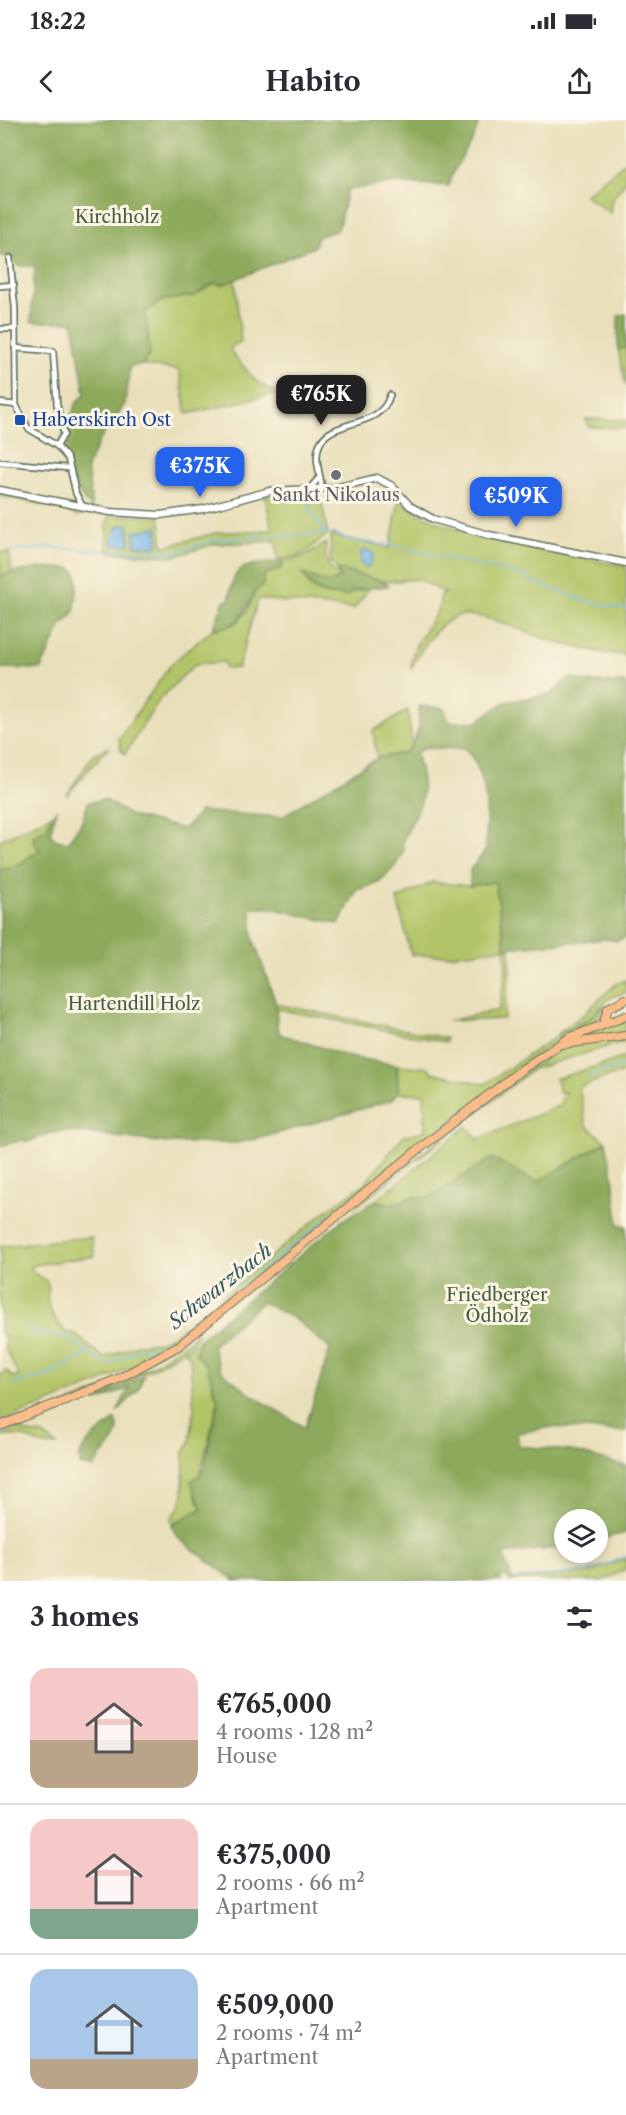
<!DOCTYPE html>
<meta charset="utf-8">
<style>
body{margin:0;font-family:"Libre Caslon Text",serif;background:#f7f7f7;color:#2b2b33;height:100vh;display:flex;flex-direction:column;font-size:22px;white-space:nowrap}
*{box-sizing:border-box;margin:0}
p{font-size:20px;color:#7c7c81}
.icon{flex:none;width:33px;height:33px;fill:none;stroke:currentColor;stroke-width:2;stroke-linecap:round;stroke-linejoin:round}
.map{position:relative;height:1461px;overflow:hidden}
.sheet{display:flex;flex-direction:column;background:#fff;flex:1}
.sheet>*{flex:none}
.tools{position:absolute;left:554px;top:1389px;display:grid;gap:12px}
.tools a{display:grid;place-items:center;width:54px;height:54px;border-radius:50%;background:#fff;box-shadow:0 3px 9px #0003;font-size:30px}
.price{position:absolute;translate:-50% -51px;padding:0 14px;border-radius:12px;background:#2563eb;color:#fff;font-size:20px;line-height:39px;filter:drop-shadow(0 2px 3px #0008)}
.price::after{content:'';position:absolute;left:50%;top:36px;width:18px;height:14px;margin-left:-9px;background:inherit;clip-path:polygon(0 0,100% 0,50% 100%)}
.price.active{background:#222;color:#fff}
ul{padding:0;list-style:none}
li{display:flex;align-items:center;gap:18px;height:150px;padding:0 30px}
li+li{border-top:2px solid #e1e1e2}
li span{display:grid;place-items:center;flex:none;width:168px;height:120px;border-radius:18px;color:#555}
li>.icon{margin-inline-start:auto}
span .icon{width:72px;height:72px;fill:#fffc;stroke-width:1}
li b{font-size:26px}
h2{display:flex;justify-content:space-between;align-items:center;height:72px;padding:0 30px;font-size:26px}
.status{display:flex;justify-content:space-between;align-items:center;height:42px;padding:0 30px;background:#fff;direction:ltr}
.status svg{height:16px;fill:currentColor}
header{display:flex;justify-content:space-between;align-items:center;height:78px;padding:0 30px;background:#fff;font-size:27px;font-weight:700}
.map>svg:first-child{display:block}
.green{fill:#b2c467;stroke:#68804e;stroke-width:1.5}
.forest{fill:#8daa5c;stroke:#567448;stroke-width:1.5;fill-rule:evenodd}
.water{fill:#7ab7ec;stroke:#4c7a90;stroke-width:1.5}
.lines{fill:none;stroke-linecap:round;stroke-linejoin:round}
.stream{stroke:#7ab7ec;stroke-width:1.5}
.minor-casing{stroke:#667663;stroke-width:8}
.tertiary-casing{stroke:#667663;stroke-width:9}
.primary-casing{stroke:#667663;stroke-width:10}
.minor{stroke:#fff;stroke-width:4.5}
.tertiary{stroke:#fff;stroke-width:6}
.primary{stroke:#f9bc8a;stroke-width:8}
.transit-dot{fill:#1a4fb4;stroke:#fcf5e5;stroke-width:2}
.worship-dot{fill:#6b7280;stroke:#fcf5e5;stroke-width:2}
.labels{text-anchor:middle;stroke-width:6;stroke-linejoin:round;paint-order:stroke}
.park-label{font-size:18px;fill:#445f41;stroke:#fcf5e5}
.transit-label{font-size:18px;fill:#164399;stroke:#fcf5e5;text-anchor:start}
.worship-label{font-size:18px;fill:#5b616d;stroke:#fcf5e5}
.water-label{font-size:20px;font-style:italic;fill:#365c62;stroke:#fcf5e5}
</style>
<div class="status"><b>18:22</b><svg viewBox="0 0 49 12"><path d="M0 12V9h3v3zM5 12V6h3v6zM10 12V3h3v9zM15 12V0h3v12zM26 1h20v11H26zM47 4h2v5h-2z"/></svg></div>
<header><svg class="icon" aria-label="back" viewBox="0 0 24 24"><path d="M15 5l-7 7 7 7"/></svg>Habito<svg class="icon" aria-label="share" viewBox="0 0 24 24"><path d="M12 15V3M7 8l5-5 5 5M5 13v7h14v-7"/></svg></header>
<div class="map">
<svg width="626" height="1461" viewBox="0 0 626 1461">
<rect width="100%" height="100%" fill="#fcf5e5"/>
<filter id="ink" filterUnits="userSpaceOnUse"><feTurbulence type="fractalNoise" baseFrequency=".0167" numOctaves="2"/><feDisplacementMap in="SourceGraphic" scale="12" xChannelSelector="R" yChannelSelector="G"/><feConvolveMatrix kernelMatrix="1 2 1 2 8 2 1 2 1" color-interpolation-filters="sRGB"/></filter>
<filter id="wash" filterUnits="userSpaceOnUse"><feTurbulence type="fractalNoise" baseFrequency=".008" numOctaves="4" result="noise"/><feDisplacementMap in="SourceGraphic" scale="24" xChannelSelector="R" yChannelSelector="G"/><feGaussianBlur stdDeviation="1.35" result="paint"/><feColorMatrix in="noise" values="0 0 0 0 0 0 0 0 0 0 0 0 0 0 0 0 0 1.4 0 .05"/><feComposite in="paint" operator="in"/></filter>
<g filter="url(#wash)">
<rect width="100%" height="100%" fill="#e9dfba"/>
<!-- green -->
<g class="green">
<polygon points="626,41 626,61 612,79 610,93 585,75"/>
<polygon points="235,159 241,223 233,225 230,231 257,262 280,276 270,275 187,294 179,250 142,245 150,234 145,191 164,180 194,176 214,163 222,165"/>
<polygon points="626,228 626,266 618,229"/>
<polygon points="343,260 342,282 330,287 317,282 311,261"/>
<polygon points="586,299 626,300 626,308 588,307"/>
<polygon points="0,372 104,393 106,394 91,393 77,396 55,387 0,376"/>
<polygon points="296,372 320,373 328,414 302,435 278,440 276,421 214,424 176,436 107,432 107,402 110,395 160,397 163,427 215,413 272,410 265,376"/>
<path d="M399,379C444,419 565,434 626,446V535C597,533 567,526 540,517C519,511 476,488 455,497C435,506 421,530 411,549C410,517 440,502 441,474L446,473L418,459L384,462L337,449L330,441L331,415L390,428Z"/>
<path d="M326,423C325,437 325,448 340,455L338,459L329,463L302,454C305,458 307,462 310,466C326,483 350,471 369,469L354,489L258,479L238,548H225L224,542L195,544L159,580L125,634L121,631L119,618L172,543L213,509L236,504L248,490L256,470L262,467L265,454L283,446L282,441L303,437Z"/>
<polygon points="9,432 12,453 0,455 0,433"/>
<polygon points="408,590 412,625 404,633 377,638 373,611"/>
<polygon points="110,627 103,633 66,676 94,633"/>
<polygon points="52,695 41,730 19,744 0,750 0,720"/>
<polygon points="495,761 505,827 510,827 510,850 504,899 448,901 499,890 506,850 505,828 451,835 411,835 397,779 433,762 470,766"/>
<polygon points="626,860 626,873 611,877 587,900 556,915 584,894 616,864"/>
<polygon points="276,884 446,918 446,922 276,889"/>
<path d="M604,885L600,900L553,924L506,957L177,1222C121,1257 61,1278 0,1302V1254L7,1251L12,1257L19,1256L5,1228V1217L0,1212V1126L91,1117L95,1136L34,1145L30,1151C62,1167 41,1167 50,1189C53,1198 61,1206 67,1214L72,1212L104,1238L139,1224L159,1222L172,1216L193,1200L330,1088L366,1062L403,1016L425,1011L424,974L398,973L397,945L430,948L431,952L485,964L554,918L590,900Z"/>
<polygon points="626,898 626,913 579,918"/>
<polygon points="626,918 626,921 533,949 354,1088 528,949 570,924"/>
<polygon points="626,937 626,951 579,967 586,1005 606,1022 537,1062 492,1039 428,1078 413,1077 391,1084 375,1081 467,1006 478,1019 559,986 565,972 560,973 555,959"/>
<path d="M197,1214C185,1246 37,1297 0,1312L117,1263L155,1244Z"/>
<polygon points="200,1219 196,1234 207,1246 218,1282 195,1374 202,1389 176,1402 172,1407 171,1398 180,1386 183,1372 184,1331 190,1322 194,1290 190,1237 185,1231"/>
<path d="M22,1307L24,1312L43,1315L57,1325C30,1329 31,1310 4,1317L2,1315Z"/>
<polygon points="626,1438 626,1449 603,1461 512,1460 591,1452"/>
</g>
<!-- forest -->
<g class="forest">
<path d="M0,0H479C475,26 454,41 449,66L395,63L347,70L338,110L317,117L314,127L222,165L214,163L194,176L164,180L145,191L150,234L142,245L130,246L125,284L99,321L87,347L92,387C77,381 67,341 59,325L77,282L85,274L73,202H31L35,146H18L11,136H0Z"/>
<polygon points="626,194 626,228 618,229 618,196"/>
<path d="M282,441L281,449L265,454L262,467L256,470C245,491 240,508 213,509L224,481L229,480C234,437 249,448 282,441Z"/>
<polygon points="39,448 70,448 76,452 78,463 74,493 61,506 41,549 0,548 0,455"/>
<polygon points="337,449 383,461 389,466 353,470 348,476 327,474 315,469 301,453 330,463 340,457"/>
<path d="M572,557L585,562L626,563V818L616,821L607,819L506,828L495,762L470,766V750L486,730C486,693 491,659 466,629L425,628L416,633C429,679 422,682 402,722L404,730C393,753 382,764 357,770L339,804L270,788H251L253,818L276,884L277,905L280,914L350,937L397,945L398,973L392,980L265,1017L236,1023H168L66,1011L47,1014L28,1022L23,1020L0,1026V750L19,744L40,730L33,723L34,715L46,709L52,695L57,689L50,714L56,720L68,722L81,703L88,683L104,679L131,696L184,709L200,691L281,697L377,638L404,633L412,625L419,608V586L444,588L449,602H476L505,582L551,574L566,560Z"/>
<path d="M606,1022L613,1056L618,1104L626,1106V1312L552,1307L517,1313L519,1326L571,1331L626,1346V1413L597,1420V1400H564V1427L503,1434L513,1461H509L506,1455L497,1459L503,1461H235L177,1417L172,1407L176,1402L202,1389L191,1361L200,1355L204,1348L218,1282L207,1246L196,1234L200,1219L341,1101L375,1081L391,1084L413,1077L428,1078L492,1038L537,1062ZM262,1182L295,1199L330,1229L305,1308L253,1276L220,1250L212,1226Z"/>
<polygon points="144,1256 138,1270 117,1292 129,1268 98,1281 90,1280"/>
<path d="M115,1299C127,1318 100,1331 94,1348L80,1345C76,1323 103,1312 115,1299Z"/>
</g>
<!-- water -->
<g class="water">
<polygon points="120,405 128,405 130,425 113,425 114,414"/>
<polygon points="157,407 158,426 135,426 135,412"/>
<polygon points="363,430 370,431 374,435 368,448 361,444 361,432"/>
</g>
<g class="lines">
<!-- stream -->
<g class="stream">
<polyline points="307,375 310,388 324,412"/>
<polyline points="333,413 350,420 391,425 526,456 531,461 585,481 626,489"/>
<polyline points="109,430 174,433 214,420 327,413"/>
<polyline points="11,431 52,427 104,431"/>
<polyline points="588,956 626,945"/>
<polyline points="339,1088 378,1058"/>
<polyline points="27,1209 41,1214 68,1217 88,1232"/>
<polyline points="13,1264 47,1256 89,1233 107,1245 141,1229 162,1226 175,1220 213,1193 253,1157 336,1090"/>
<polyline points="515,1458 586,1452 626,1437"/>
</g>
</g>
</g>
<g filter="url(#ink)">
<g class="lines">
<defs>
<g id="minor">
<polyline points="10,138 15,188 16,285 28,308 57,326 68,339 76,374 83,387"/>
<polyline points="0,166 14,165"/>
<polyline points="0,209 15,209"/>
<polyline points="15,228 53,231 57,285 64,314 57,326"/>
<polyline points="0,283 16,285"/>
<polyline points="0,342 68,348"/>
<polyline points="309,369 320,357"/>
<path d="M322,369C321,359 317,347 317,337C318,293 379,315 390,275"/>
</g>
<polyline id="tertiary" points="0,370 110,392 160,395 203,389 270,371 335,368 377,358 392,366 410,386 433,399 489,415 626,443"/>
<g id="primary">
<polyline points="604,902 608,888 626,879"/>
<polyline points="564,924 626,916"/>
<polyline points="0,1306 118,1259 180,1225 414,1033 521,950 569,918 626,896"/>
</g>
</defs>
<!-- minor casing -->
<use href="#minor" class="minor-casing"/>
<!-- tertiary casing -->
<use href="#tertiary" class="tertiary-casing"/>
<!-- primary casing -->
<use href="#primary" class="primary-casing"/>
<!-- minor -->
<use href="#minor" class="minor"/>
<!-- tertiary -->
<use href="#tertiary" class="tertiary"/>
<!-- primary -->
<use href="#primary" class="primary"/>
</g>
</g>
<!-- markers -->
<rect class="transit-dot" x="14" y="294" width="12" height="12" rx="3"/>
<circle class="worship-dot" cx="336" cy="355" r="6"/>
<g class="labels">
<!-- park labels -->
<g class="park-label">
<text x="117" y="103">Kirchholz</text>
<text x="134" y="890">Hartendill Holz</text>
<text x="497" y="1181">Friedberger<tspan x="497" dy="21">Ödholz</tspan></text>
</g>
<!-- transit labels -->
<g class="transit-label">
<text x="32" y="306">Haberskirch Ost</text>
</g>
<!-- worship labels -->
<g class="worship-label">
<text x="336" y="381">Sankt Nikolaus</text>
</g>
<!-- water labels -->
<g class="water-label">
<text transform="translate(220 1166) rotate(-38)" y="7">Schwarzbach</text>
</g>
</g>
</svg>
<div class="tools">
<a><svg class="icon" aria-label="layers" viewBox="0 0 24 24"><path d="M12 4l9 5-9 5-9-5zM3 14l9 5 9-5"/></svg></a>
</div>
<b class="price active" style="left:321px;top:306px">€765K</b>
<b class="price" style="left:200px;top:378px">€375K</b>
<b class="price" style="left:516px;top:408px">€509K</b>
</div>
<section class="sheet">
<h2>3 homes<svg class="icon" aria-label="filters" viewBox="0 0 24 24"><path d="M4 7h16M4 17h16"/><circle cx="9" cy="7" r="2"/><circle cx="15" cy="17" r="2"/></svg></h2>
<ul>
<li><span style="background:linear-gradient(#f6c9c9 60%,#b9a48a 0)"><svg class="icon" aria-label="home" viewBox="0 0 24 24"><path d="M3 11l9-7 9 7M6 9v11h12V9"/></svg></span><div><b>€765,000</b><p>4 rooms · 128 m²</p><p>House</p></div></li>
<li><span style="background:linear-gradient(#f6c9c9 75%,#7fa58c 0)"><svg class="icon" aria-label="home" viewBox="0 0 24 24"><path d="M3 11l9-7 9 7M6 9v11h12V9"/></svg></span><div><b>€375,000</b><p>2 rooms · 66 m²</p><p>Apartment</p></div></li>
<li><span style="background:linear-gradient(#a9c7e8 75%,#b9a48a 0)"><svg class="icon" aria-label="home" viewBox="0 0 24 24"><path d="M3 11l9-7 9 7M6 9v11h12V9"/></svg></span><div><b>€509,000</b><p>2 rooms · 74 m²</p><p>Apartment</p></div></li>
</ul>
</section>
